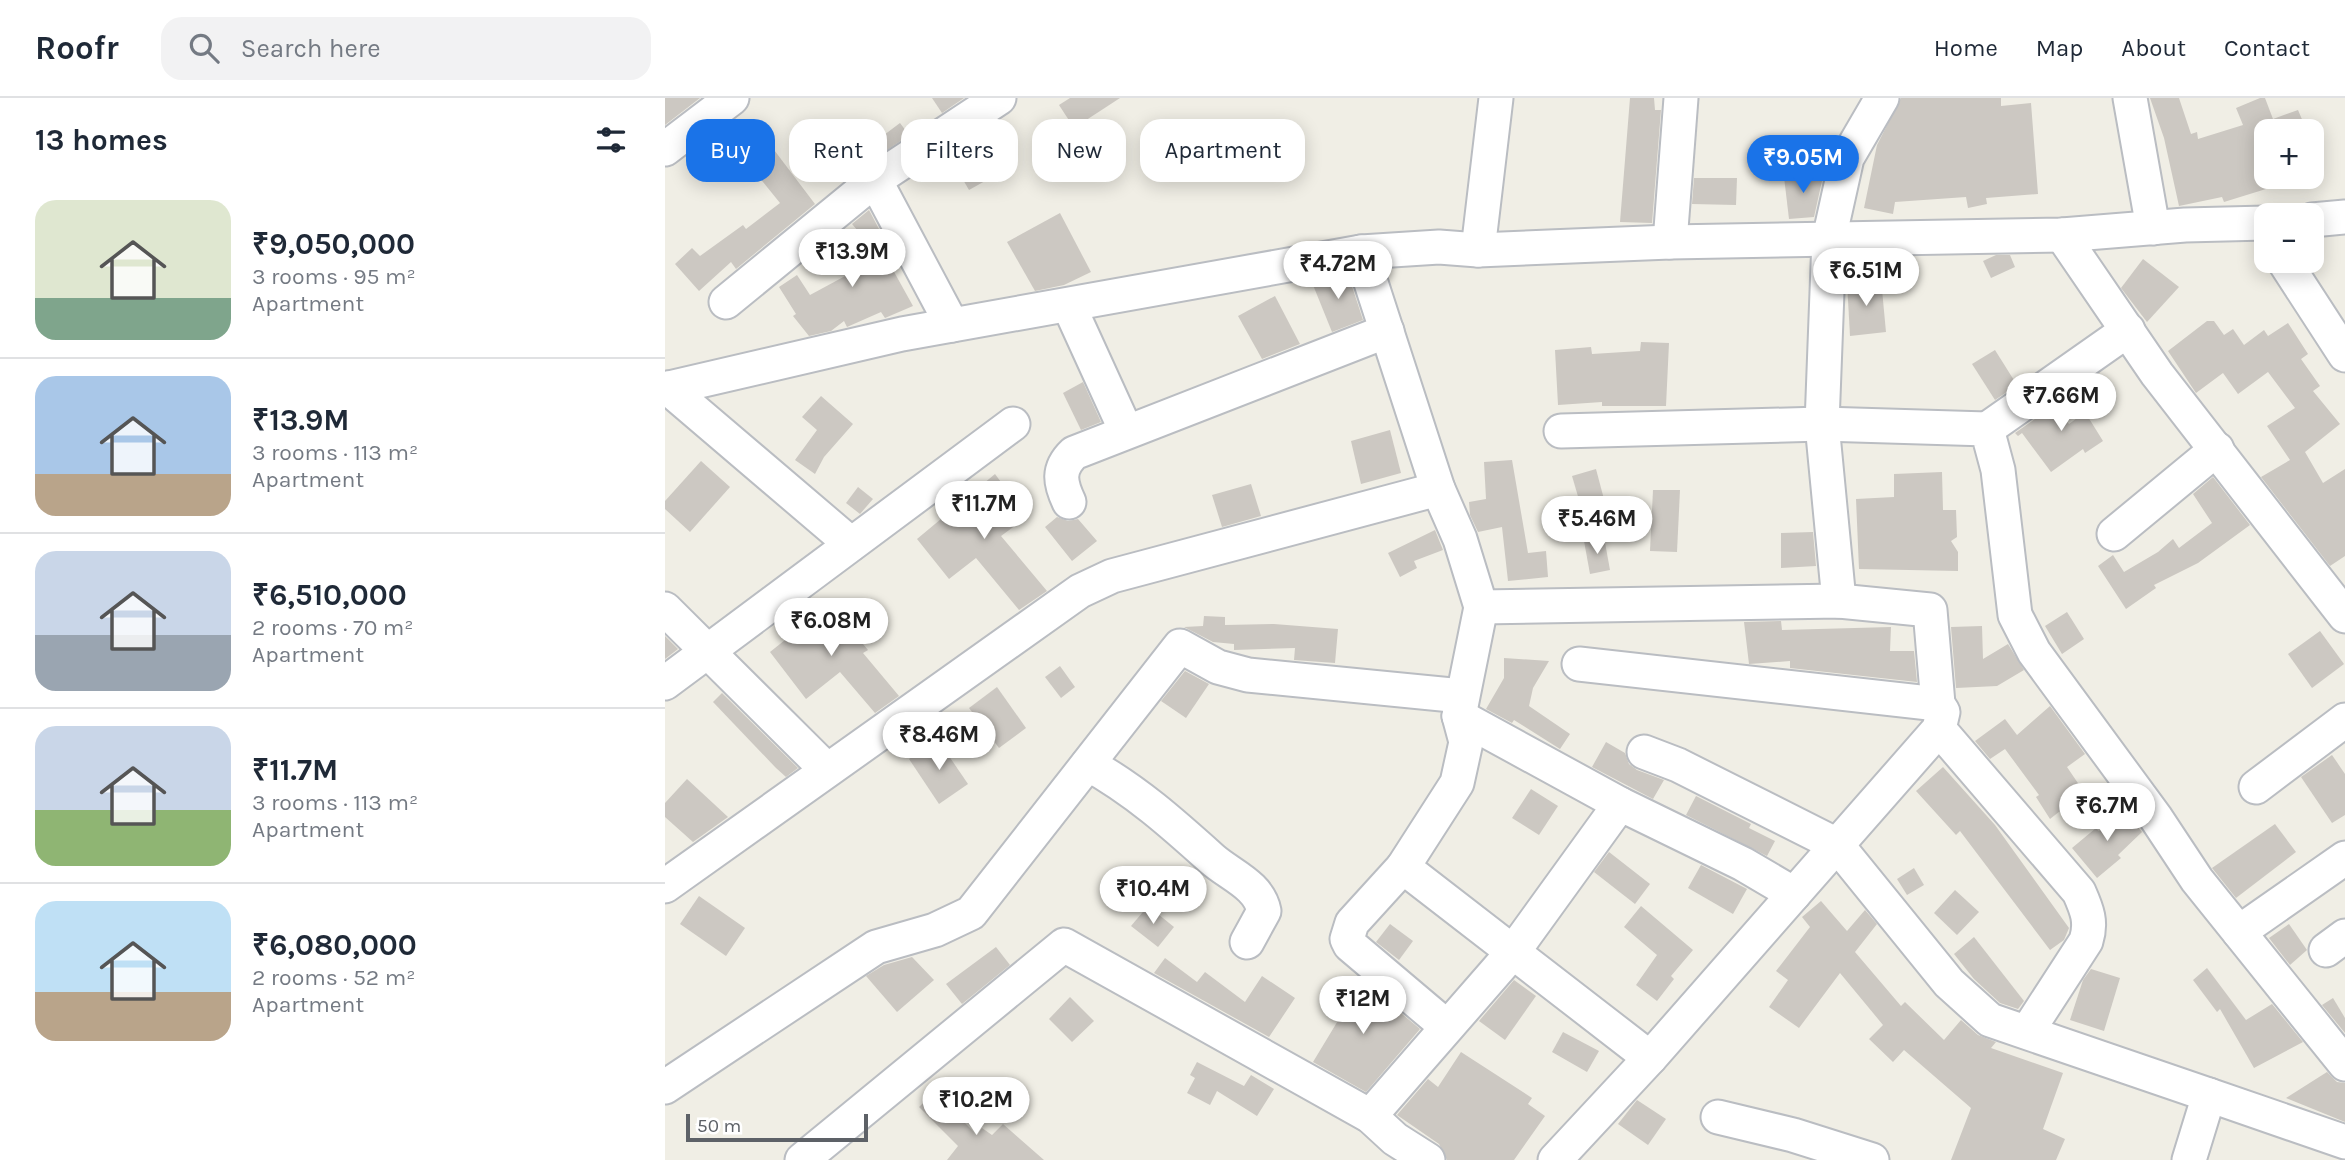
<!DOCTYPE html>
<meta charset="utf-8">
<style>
body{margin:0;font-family:Karla,sans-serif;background:#f2f2f3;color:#1f2937;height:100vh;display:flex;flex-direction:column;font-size:26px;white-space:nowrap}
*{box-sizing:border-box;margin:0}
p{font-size:23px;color:#747a83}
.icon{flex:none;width:38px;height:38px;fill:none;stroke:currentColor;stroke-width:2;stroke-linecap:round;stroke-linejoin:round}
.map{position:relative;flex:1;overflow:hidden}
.side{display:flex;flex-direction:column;background:#fff;width:665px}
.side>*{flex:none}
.hud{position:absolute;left:21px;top:21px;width:665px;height:63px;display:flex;gap:14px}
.buttons{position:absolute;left:1589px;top:21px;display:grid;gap:14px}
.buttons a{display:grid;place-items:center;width:70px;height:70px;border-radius:14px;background:#fff;box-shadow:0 4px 18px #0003;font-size:35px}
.scale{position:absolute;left:21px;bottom:18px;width:182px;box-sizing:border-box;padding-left:7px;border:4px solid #5d6167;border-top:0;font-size:19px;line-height:24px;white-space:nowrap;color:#5d6167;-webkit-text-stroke:5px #fff;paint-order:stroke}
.price{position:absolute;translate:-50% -60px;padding:0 16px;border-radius:24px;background:#fff;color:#222;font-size:23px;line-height:46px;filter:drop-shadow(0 2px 4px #0008)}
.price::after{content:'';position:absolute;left:50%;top:42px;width:21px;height:16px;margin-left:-10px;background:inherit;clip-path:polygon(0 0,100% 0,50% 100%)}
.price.on{background:#1a73e8;color:#fff}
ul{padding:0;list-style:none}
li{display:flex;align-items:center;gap:21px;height:175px;padding:0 35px}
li+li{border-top:2px solid #e0e1e3}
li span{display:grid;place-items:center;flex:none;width:196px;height:140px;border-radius:21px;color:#555}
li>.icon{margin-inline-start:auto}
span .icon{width:84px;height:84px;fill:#fffc;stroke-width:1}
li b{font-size:30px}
h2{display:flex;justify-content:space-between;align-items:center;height:84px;padding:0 35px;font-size:30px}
.tag{padding:0 24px;border-radius:21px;background:#fff;box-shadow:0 4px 18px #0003;font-size:24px;line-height:63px}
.tag.on{background:#1a73e8;color:#fff}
header{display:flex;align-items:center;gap:42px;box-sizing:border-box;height:98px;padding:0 35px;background:#fff;border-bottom:2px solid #e0e1e3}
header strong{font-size:33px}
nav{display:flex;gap:38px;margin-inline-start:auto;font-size:24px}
.search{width:490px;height:63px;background:#f2f2f3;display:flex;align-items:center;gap:18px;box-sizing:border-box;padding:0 24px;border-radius:21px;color:#747a83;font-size:26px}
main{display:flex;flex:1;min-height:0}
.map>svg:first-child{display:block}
.building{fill:#ccc8c2}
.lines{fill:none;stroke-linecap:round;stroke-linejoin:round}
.minor-casing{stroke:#babdc2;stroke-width:37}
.minor{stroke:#fff;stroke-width:33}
</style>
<header>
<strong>Roofr</strong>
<div class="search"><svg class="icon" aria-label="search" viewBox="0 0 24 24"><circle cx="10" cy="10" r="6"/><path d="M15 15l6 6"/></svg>Search here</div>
<nav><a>Home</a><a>Map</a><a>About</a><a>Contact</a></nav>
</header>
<main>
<section class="side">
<h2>13 homes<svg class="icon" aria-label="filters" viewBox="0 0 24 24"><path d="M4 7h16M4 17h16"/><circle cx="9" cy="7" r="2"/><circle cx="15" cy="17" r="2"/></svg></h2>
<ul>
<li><span style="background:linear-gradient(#dfe7d0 70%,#7fa58c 0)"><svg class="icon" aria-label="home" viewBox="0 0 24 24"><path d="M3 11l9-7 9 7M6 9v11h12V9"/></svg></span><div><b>₹9,050,000</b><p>3 rooms · 95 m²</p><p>Apartment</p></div></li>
<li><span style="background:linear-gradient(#a9c7e8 70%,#b9a48a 0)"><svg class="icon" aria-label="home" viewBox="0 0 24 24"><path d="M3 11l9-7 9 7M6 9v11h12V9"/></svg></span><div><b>₹13.9M</b><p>3 rooms · 113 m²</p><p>Apartment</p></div></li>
<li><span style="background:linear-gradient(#c9d6e8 60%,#9aa5b1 0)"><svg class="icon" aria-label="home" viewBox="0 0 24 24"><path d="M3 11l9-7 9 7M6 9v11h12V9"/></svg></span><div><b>₹6,510,000</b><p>2 rooms · 70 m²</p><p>Apartment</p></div></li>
<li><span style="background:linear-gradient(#c9d6e8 60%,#8fb573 0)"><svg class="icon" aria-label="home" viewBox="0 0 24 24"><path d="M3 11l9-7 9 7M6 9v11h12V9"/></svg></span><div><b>₹11.7M</b><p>3 rooms · 113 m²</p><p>Apartment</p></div></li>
<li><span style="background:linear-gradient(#bfe0f5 65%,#b9a48a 0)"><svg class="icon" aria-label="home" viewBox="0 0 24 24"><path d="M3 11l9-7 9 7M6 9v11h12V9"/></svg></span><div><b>₹6,080,000</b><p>2 rooms · 52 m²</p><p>Apartment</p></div></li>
</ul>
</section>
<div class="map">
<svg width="1680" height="1062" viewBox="0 0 1680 1062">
<rect width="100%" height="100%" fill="#f0eee5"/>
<!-- building -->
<g class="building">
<polygon points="0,0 35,0 0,27"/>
<polygon points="267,0 299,0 277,15"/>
<polygon points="405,0 455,0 409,30 394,7"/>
<polygon points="965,0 989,0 990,12 996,12 987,125 955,124"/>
<polygon points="1236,0 1336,0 1336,8 1366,5 1373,96 1321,100 1322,106 1303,110 1301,99 1230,104 1228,116 1199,110 1212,47"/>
<polygon points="1485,0 1514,0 1526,36 1532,34 1533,41 1578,27 1571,10 1595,0 1600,0 1608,21 1633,12 1642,33 1601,33 1601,91 1559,104 1557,99 1514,108 1499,40"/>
<polygon points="235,25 244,37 183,79 174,64 197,49 199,52"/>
<polygon points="91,28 150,106 71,171 66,164 34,193 10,166 27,150 35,158 78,127 81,131 115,105 68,47"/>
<polygon points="318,59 329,78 304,92 293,73"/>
<polygon points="1159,74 1149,119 1124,121 1119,79"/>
<polygon points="1029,80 1072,80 1071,107 1027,106"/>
<polygon points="204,112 233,167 228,172 248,208 220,220 216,214 182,229 179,223 166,233 144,238 128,218 131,216 114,189 132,177 145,197 195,170 192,165 210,153 187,126"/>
<polygon points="395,115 426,174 399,187 370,193 342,144"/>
<polygon points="1331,157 1345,157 1350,169 1326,180 1318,163"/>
<polygon points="1478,161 1514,189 1482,224 1456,190"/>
<polygon points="683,176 698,222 667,234 646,182"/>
<polygon points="1216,181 1221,234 1185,238 1182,184"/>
<polygon points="610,198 635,246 597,261 573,218"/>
<polygon points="1542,223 1549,223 1559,237 1568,231 1579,247 1599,232 1603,238 1623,225 1643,256 1636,261 1655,288 1648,293 1675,326 1640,354 1658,385 1680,371 1680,458 1665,468 1596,379 1625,362 1602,328 1630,310 1603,274 1573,296 1558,275 1531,295 1503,253"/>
<polygon points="976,244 1004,245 1001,308 937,308 937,304 893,307 890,252 926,249 927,256 975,253"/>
<polygon points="1330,252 1352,287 1330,302 1307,266"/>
<polygon points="1434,276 1396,317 1404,326 1420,314 1438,343 1420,355 1418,351 1386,374 1357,335 1353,338 1350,335"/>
<polygon points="418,284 436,324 416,332 398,295"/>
<polygon points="156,298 188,326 159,359 150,376 130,362 152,332 137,319"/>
<polygon points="725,332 736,375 696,386 686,343"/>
<polygon points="847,362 863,455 881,453 883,479 843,483 837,429 813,434 805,417 804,404 821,401 819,364"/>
<polygon points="36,363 65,389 25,434 0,411 0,403"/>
<polygon points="931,371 940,405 917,412 907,378"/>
<polygon points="1277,374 1278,412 1291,412 1292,439 1286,443 1293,454 1293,473 1194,471 1191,401 1229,399 1229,376"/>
<polygon points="330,376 362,419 336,438 382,493 354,512 311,460 284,481 252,441"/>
<polygon points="1548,379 1585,427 1533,465 1489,487 1491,490 1461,511 1433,468 1448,457 1459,474 1493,454 1508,441 1514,450 1547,425 1528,396"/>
<polygon points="586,386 596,418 557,429 547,397"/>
<polygon points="193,389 208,401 195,416 181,405"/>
<polygon points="988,392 1015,392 1012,454 985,453"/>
<polygon points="392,419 403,423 413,421 432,443 407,463 380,429"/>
<polygon points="770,432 778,452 749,463 752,470 735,479 723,455"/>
<polygon points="1148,434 1151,468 1116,470 1116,435"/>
<polygon points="939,439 945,472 925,476 919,443"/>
<polygon points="161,502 203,552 198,555 234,598 210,615 175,574 141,601 105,554 140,526 137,522"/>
<polygon points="1402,514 1419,541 1397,556 1380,528"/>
<polygon points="539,518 560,519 560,527 609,526 673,531 670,565 629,562 630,550 569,552 569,546 548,544 519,529 538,528"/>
<polygon points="1116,523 1117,532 1226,529 1225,553 1249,553 1252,584 1125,570 1125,563 1084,566 1079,524"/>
<polygon points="1317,528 1318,561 1343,546 1359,572 1332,588 1291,590 1286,529"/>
<polygon points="1655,533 1679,566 1647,590 1623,556"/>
<polygon points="0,538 13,551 0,561"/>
<polygon points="839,560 884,563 868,590 864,608 905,636 895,651 849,622 847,625 821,611 839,580"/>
<polygon points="395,568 410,589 396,600 380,579"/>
<polygon points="520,573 544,586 521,620 496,603"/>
<polygon points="332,589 361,630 334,650 304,610"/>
<polygon points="57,595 133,670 121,679 111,670 48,604"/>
<polygon points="1385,608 1420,656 1402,669 1419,694 1385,721 1371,699 1374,697 1340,651 1325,661 1310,643 1340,621 1352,637"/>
<polygon points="273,642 303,686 274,706 244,661"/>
<polygon points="941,644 960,655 964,666 972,672 999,682 988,701 927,669"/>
<polygon points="1667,657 1680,676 1680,717 1667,725 1636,679"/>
<polygon points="1278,669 1330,727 1404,830 1399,842 1385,852 1295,733 1291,737 1251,693"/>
<polygon points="22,681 63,719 28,744 0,719 0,705"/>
<polygon points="866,691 893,708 874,737 847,720"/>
<polygon points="1031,698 1086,726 1084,730 1110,743 1102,758 1021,717"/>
<polygon points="1457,710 1477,734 1453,757 1456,760 1432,780 1407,750 1431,730 1434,733"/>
<polygon points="1610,726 1631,754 1571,800 1547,770"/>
<polygon points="944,754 985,786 970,806 929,774"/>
<polygon points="1036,767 1082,791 1068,816 1023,790"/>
<polygon points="1249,770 1259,787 1242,797 1232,781"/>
<polygon points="1290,792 1314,814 1292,837 1269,815"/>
<polygon points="34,798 80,830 61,858 15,826"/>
<polygon points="1156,803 1182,833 1200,812 1212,826 1190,854 1236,908 1240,904 1279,942 1296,922 1313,937 1331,944 1326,950 1398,975 1378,1031 1400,1041 1391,1062 1286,1062 1306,1010 1239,952 1228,964 1204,941 1218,927 1175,875 1134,930 1104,909 1123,882 1111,873 1145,829 1137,819"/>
<polygon points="483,808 509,829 493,849 466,828"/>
<polygon points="976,808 1028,852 1006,878 1009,881 992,903 971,887 992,857 959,829"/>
<polygon points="725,826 748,843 734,862 711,844"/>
<polygon points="1624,826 1642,852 1625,867 1604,840"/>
<polygon points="1309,839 1359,903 1353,911 1335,905 1309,881 1289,856"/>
<polygon points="331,849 345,867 297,906 281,886"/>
<polygon points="247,859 269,882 232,914 201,878 219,867"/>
<polygon points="500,860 532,884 540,874 580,904 597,878 630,900 604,939 489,875"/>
<polygon points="1542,870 1581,922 1607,906 1638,944 1589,970 1555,911 1552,914 1528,882"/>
<polygon points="1426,871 1455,880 1439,933 1405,922 1418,882"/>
<polygon points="676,882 701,896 706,890 755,931 701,994 648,964 674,921 659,913"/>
<polygon points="849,882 871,898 840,942 814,923"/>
<polygon points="405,899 429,923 407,944 384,921"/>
<polygon points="1668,900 1680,920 1680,935 1657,907"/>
<polygon points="898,934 934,953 922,974 887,954"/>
<polygon points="796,954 867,1000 863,1006 880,1018 849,1062 782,1062 774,1046 732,1017 763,981 773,989"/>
<polygon points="532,964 579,988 586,977 609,991 592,1018 552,993 545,1007 522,995 530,980 525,977"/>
<polygon points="1662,974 1672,984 1680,985 1680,1024 1621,1000"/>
<polygon points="269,994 312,1037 317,1030 327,1037 338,1026 379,1062 282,1062 293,1048 254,1009"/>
<polygon points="972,1002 1001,1021 983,1047 953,1026"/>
</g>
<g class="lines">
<defs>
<g id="minor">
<polyline points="1465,0 1488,130"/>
<polyline points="0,51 67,0"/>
<polyline points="210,82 287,227"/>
<polyline points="1647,122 1680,119"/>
<polyline points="1397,137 1492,276 1680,518"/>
<polyline points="1005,144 1016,0"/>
<polyline points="813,152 831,0"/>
<polyline points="696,154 773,391 795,441 816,509 794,618 801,644 792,685 738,769 985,960"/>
<polyline points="1619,163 1680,257"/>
<polyline points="61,204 210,82 334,0"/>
<polyline points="404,208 461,333"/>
<polyline points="3,290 186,446"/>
<polyline points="0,291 237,236 696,154 774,149 813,152 1005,144 1397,137 1520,127 1601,125"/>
<polyline points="1322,331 1463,232"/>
<polyline points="896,333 1157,326 1322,331 1333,372 1350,517 1369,554 1491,720 1532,782 1680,966"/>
<path d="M404,404C395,385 392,371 409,355L722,233"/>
<polyline points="1449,436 1552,351"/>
<polyline points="1174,503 1157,326 1164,141 1182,60 1217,0"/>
<polyline points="816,509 1174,503 1265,512 1273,606 1278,614 1274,631 985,960 890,1062"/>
<polyline points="0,511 162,672"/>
<polyline points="914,566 1273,606"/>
<polyline points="0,585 348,326"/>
<polyline points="794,618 955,706"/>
<path d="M1274,631L1414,794C1422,812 1427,824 1421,843L1362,934"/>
<polyline points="979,654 1013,667 1172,747 1284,885 1325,922 1544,997 1524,1062"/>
<path d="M423,666C470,692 507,725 547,761C565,777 594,787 599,813L582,844"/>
<polyline points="1591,689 1680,622"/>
<polyline points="738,769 687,825 682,841 685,847 782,929"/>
<polyline points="0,788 415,493 447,478 773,391"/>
<polyline points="1574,834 1680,760"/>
<polyline points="1661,852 1680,838"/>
<polyline points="0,989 211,849 270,832 306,815 515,548 553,569 583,577 797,598"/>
<polyline points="1544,997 1680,1044"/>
<polyline points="705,1018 848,854 955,706 1078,766 1129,796"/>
<polyline points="1053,1019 1128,1037 1207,1062"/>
<polyline points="137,1062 399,847 705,1018 730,1041 763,1062"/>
</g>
</defs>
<!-- minor casing -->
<use href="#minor" class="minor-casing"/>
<!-- minor -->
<use href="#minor" class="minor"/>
</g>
</svg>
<div class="buttons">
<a>+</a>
<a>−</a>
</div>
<div class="scale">50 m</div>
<b class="price on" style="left:1138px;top:97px">₹9.05M</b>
<b class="price" style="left:187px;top:191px">₹13.9M</b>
<b class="price" style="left:673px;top:203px">₹4.72M</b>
<b class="price" style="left:1201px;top:210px">₹6.51M</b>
<b class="price" style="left:1396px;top:335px">₹7.66M</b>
<b class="price" style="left:319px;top:443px">₹11.7M</b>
<b class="price" style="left:932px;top:458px">₹5.46M</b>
<b class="price" style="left:166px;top:560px">₹6.08M</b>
<b class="price" style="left:274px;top:674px">₹8.46M</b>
<b class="price" style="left:1442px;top:745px">₹6.7M</b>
<b class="price" style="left:488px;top:828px">₹10.4M</b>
<b class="price" style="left:698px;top:938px">₹12M</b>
<b class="price" style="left:311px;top:1039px">₹10.2M</b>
<div class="hud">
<a class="tag on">Buy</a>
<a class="tag">Rent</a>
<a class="tag">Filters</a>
<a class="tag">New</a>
<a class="tag">Apartment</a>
</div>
</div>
</main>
